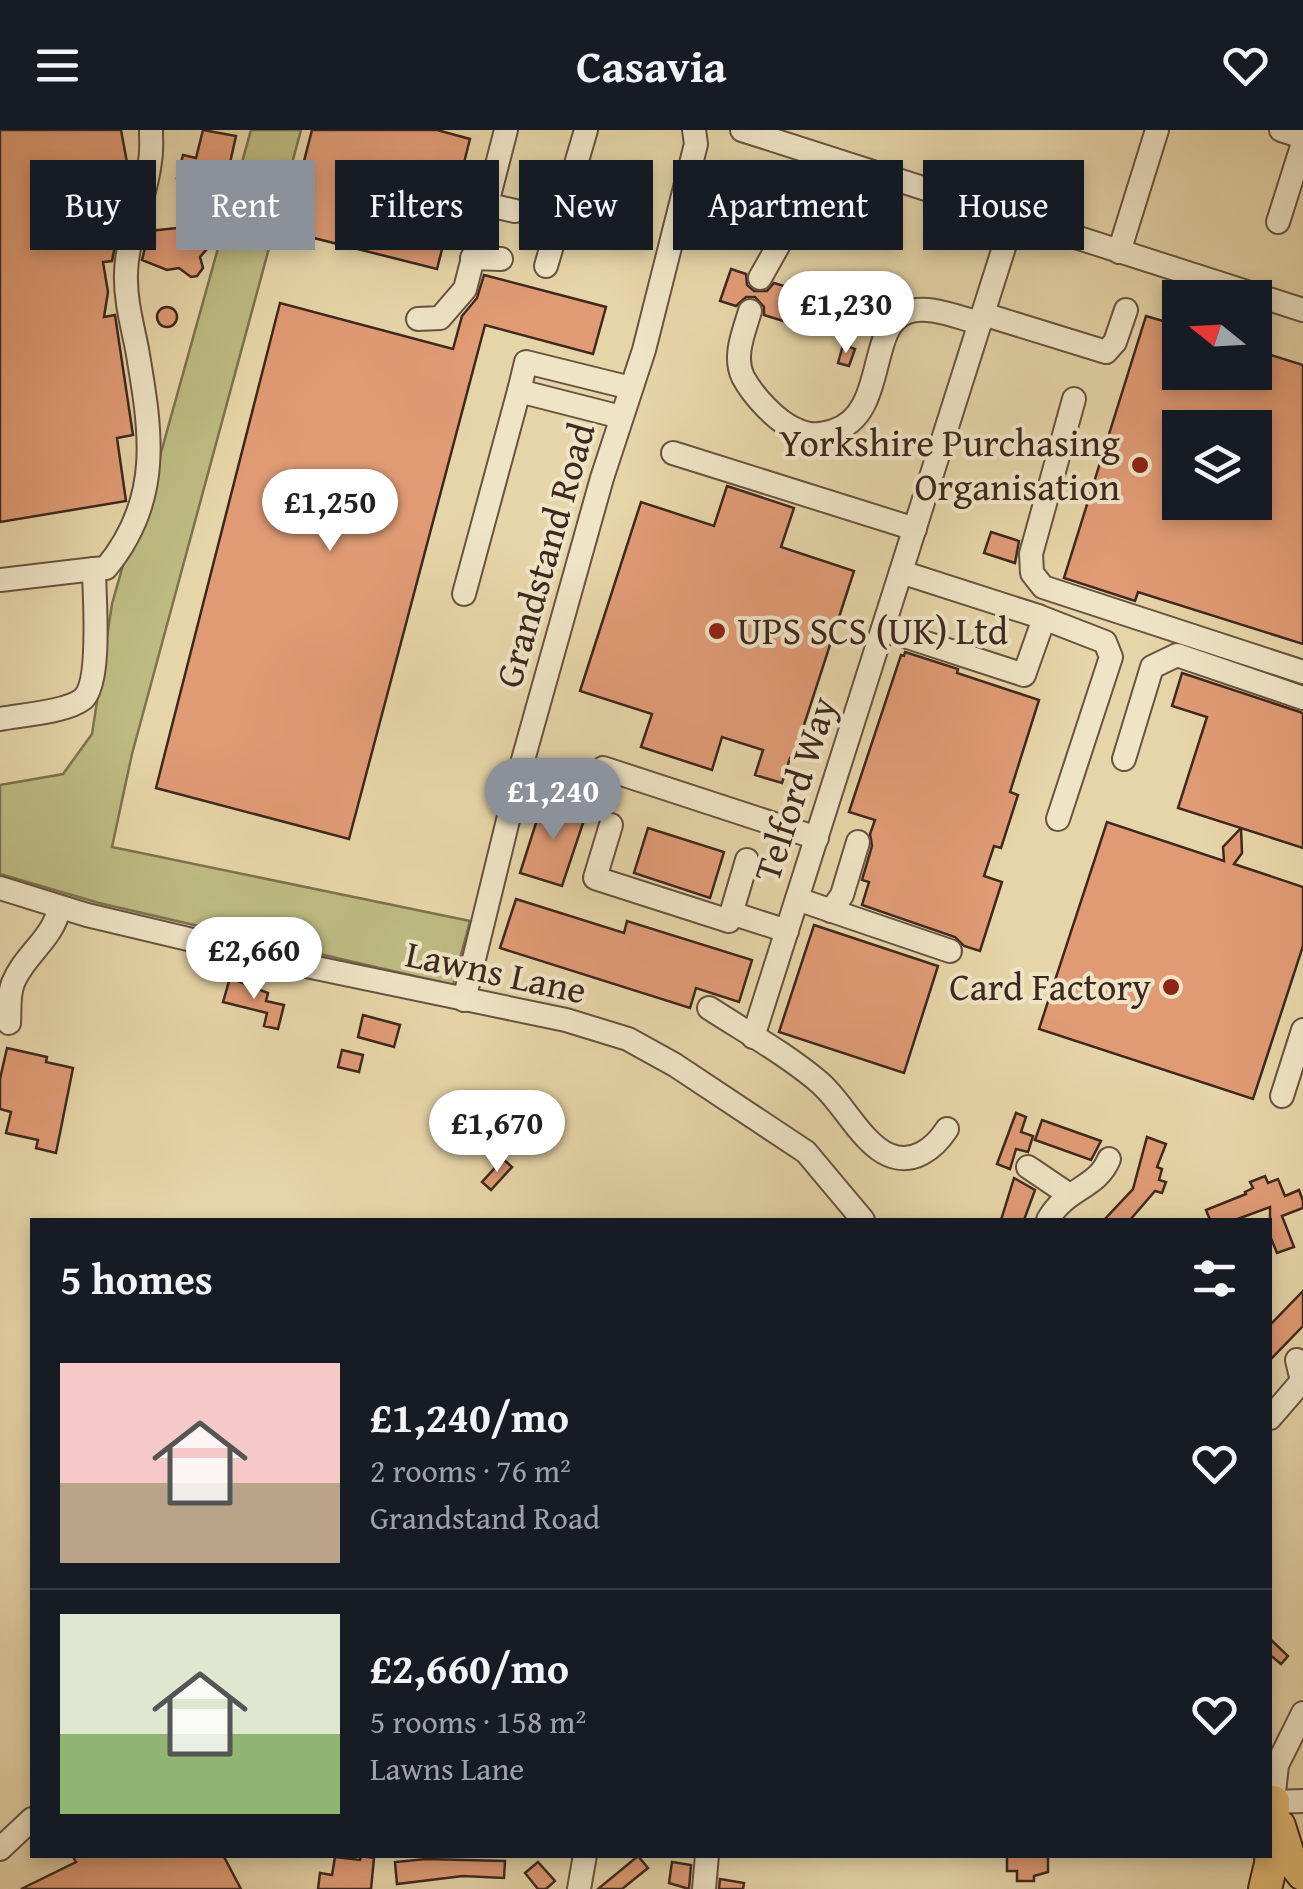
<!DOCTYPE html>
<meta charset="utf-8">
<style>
body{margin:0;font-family:"Gentium Book Plus",serif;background:#20242c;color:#f1f3f6;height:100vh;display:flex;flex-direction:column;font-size:38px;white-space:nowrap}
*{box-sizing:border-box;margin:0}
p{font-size:32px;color:#9ea1a6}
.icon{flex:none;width:55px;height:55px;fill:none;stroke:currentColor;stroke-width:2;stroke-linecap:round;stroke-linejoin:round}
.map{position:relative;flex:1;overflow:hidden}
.details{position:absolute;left:30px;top:1088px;width:1242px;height:640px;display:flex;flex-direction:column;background:#171b24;border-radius:0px;box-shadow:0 5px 15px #0003}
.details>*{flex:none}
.top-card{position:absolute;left:30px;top:30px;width:1245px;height:90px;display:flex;gap:20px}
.needle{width:65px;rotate:288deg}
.tools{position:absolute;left:1162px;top:150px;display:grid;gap:20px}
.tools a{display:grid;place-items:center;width:110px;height:110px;border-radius:0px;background:#171b24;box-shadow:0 5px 15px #0003;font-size:50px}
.price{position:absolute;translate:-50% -85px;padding:0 22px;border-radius:35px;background:#fff;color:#222;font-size:32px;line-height:65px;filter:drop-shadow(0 2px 5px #0008)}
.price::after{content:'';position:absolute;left:50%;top:60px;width:30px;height:22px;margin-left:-15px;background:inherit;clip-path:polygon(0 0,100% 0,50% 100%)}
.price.on{background:#8c9099;color:#fff}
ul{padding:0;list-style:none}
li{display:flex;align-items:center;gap:30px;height:250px;padding:0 30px}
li+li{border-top:2px solid #363941}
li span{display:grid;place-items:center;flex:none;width:280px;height:200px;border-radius:0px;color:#555}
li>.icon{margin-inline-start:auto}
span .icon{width:120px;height:120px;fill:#fffc;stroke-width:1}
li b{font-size:42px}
h2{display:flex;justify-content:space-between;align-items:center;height:120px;padding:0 30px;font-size:42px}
.pill{padding:0 35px;border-radius:0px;background:#171b24;box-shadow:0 5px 15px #0003;font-size:35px;line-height:90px}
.pill.on{background:#8c9099;color:#fff}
header{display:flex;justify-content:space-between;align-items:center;height:130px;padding:0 30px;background:#171b24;font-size:45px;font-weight:700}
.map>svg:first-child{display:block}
.green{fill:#bdbb82;stroke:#7e7250;stroke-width:2.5}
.building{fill:#e09b75;stroke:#3e281f;stroke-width:2.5;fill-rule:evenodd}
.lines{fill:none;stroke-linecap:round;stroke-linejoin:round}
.minor-casing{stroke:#685341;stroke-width:26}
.highway-casing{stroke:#3e281f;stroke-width:36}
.minor{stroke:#efe4c6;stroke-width:22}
.highway{stroke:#e3ba74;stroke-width:32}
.poi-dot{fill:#8f2418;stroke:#efe4c6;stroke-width:4}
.labels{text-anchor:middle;stroke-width:8;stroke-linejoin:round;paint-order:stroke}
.poi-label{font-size:38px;fill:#3e281f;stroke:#efe4c6;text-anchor:end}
.street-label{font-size:38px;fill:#3e281f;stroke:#efe4c6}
</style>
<header><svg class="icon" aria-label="menu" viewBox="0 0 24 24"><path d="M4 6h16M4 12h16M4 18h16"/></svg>Casavia<svg class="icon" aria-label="heart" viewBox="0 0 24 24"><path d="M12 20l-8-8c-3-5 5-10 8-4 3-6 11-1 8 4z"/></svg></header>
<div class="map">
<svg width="1303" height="1759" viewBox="0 0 1303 1759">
<rect width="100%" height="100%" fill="#e6d5a8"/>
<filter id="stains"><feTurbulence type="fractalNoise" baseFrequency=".002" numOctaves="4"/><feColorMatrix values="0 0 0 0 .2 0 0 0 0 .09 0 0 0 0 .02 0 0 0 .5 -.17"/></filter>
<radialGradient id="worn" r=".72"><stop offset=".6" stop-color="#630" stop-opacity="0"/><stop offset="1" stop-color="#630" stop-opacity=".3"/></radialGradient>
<!-- green -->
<polygon class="green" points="251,0 301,0 132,624 112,717 470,791 453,855 99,773 0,744 0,655 63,644 92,604 112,474 132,403 148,369"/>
<!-- building -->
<g class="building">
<polygon points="0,0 121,0 131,54 124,79 115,82 118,100 112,131 103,132 108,162 104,187 115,185 133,305 117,308 126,371 0,392"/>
<polygon points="203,0 236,6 219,82 186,75 192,52 177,48 183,25 196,28"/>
<polygon points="312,0 437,0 470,9 437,139 286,101"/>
<polygon points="177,98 189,107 198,103 207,109 207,119 200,127 203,138 197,146 191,147 179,138 167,140 142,130 149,101"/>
<polygon points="731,139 746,144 747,155 754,161 767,161 774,153 794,159 783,191 764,185 764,177 755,167 746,167 736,176 720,171"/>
<polygon points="484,145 606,177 593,224 485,195 349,709 156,658 280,173 453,219 462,186 477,168"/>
<circle cx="167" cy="187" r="10"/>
<path d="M1146,186L1180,196V242H1255V220L1303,235V514L1138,462L1135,471L1064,448ZM1180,298H1255V372H1180Z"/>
<polygon points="843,215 855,219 849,236 838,233"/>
<polygon points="727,356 794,378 781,417 854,441 793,629 790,628 782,653 755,645 763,620 722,607 712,640 641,617 652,584 580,561 641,372 714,396"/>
<polygon points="991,402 1019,411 1015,433 984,423"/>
<polygon points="905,522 958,539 957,543 1039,570 1010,662 1018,665 1001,718 994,716 984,746 1002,752 980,821 964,816 955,807 862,775 869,752 862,750 872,716 870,704 875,690 849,682 901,525 904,526"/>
<polygon points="1182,543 1303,583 1303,718 1241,698 1242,723 1234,734 1303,757 1303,816 1253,969 1039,899 1107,692 1224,731 1223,717 1241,698 1178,678 1207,587 1172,576"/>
<polygon points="543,671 586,684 562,756 520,743"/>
<polygon points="648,698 724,722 710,768 634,743"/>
<polygon points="516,769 624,803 627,791 752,830 739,872 696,858 690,878 500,818"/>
<polygon points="814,795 938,836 904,943 779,902"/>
<polygon points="230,848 268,863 266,871 284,875 278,899 264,896 267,883 223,872"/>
<polygon points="363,885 400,895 394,917 358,907"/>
<polygon points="7,918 47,927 46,932 73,938 56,1023 36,1018 38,1010 6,1003 11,982 0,979 0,949"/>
<polygon points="342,920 363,925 359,942 338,937"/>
<polygon points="546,970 559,997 515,1018 508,1005 516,1001 510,988"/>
<polygon points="1016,983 1026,987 1021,1002 1033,1006 1028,1022 1016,1019 1010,1039 997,1034"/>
<polygon points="1042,990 1101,1011 1091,1030 1035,1010"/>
<polygon points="1147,1007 1166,1014 1157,1037 1162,1039 1159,1050 1166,1052 1162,1063 1155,1061 1130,1090 1104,1090 1133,1059"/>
<polygon points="503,1029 512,1037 491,1060 482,1052"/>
<polygon points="1265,1046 1268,1053 1278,1049 1285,1066 1299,1060 1303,1071 1303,1078 1282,1086 1294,1117 1277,1123 1270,1106 1270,1077 1235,1090 1210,1090 1206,1080 1246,1064 1245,1062 1253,1058 1250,1052"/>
<polygon points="1014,1048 1035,1060 1024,1090 1001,1090"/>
<polygon points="1303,1161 1303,1196 1270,1230 1270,1195"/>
<polygon points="1270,1509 1288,1526 1281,1534 1270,1525"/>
<polygon points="72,1725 223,1725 241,1759 21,1759 76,1732"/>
<polygon points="1007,1725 1048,1725 1048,1742 1034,1746 1034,1751 1017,1751 1017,1741 1007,1741"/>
<polygon points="361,1726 374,1728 371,1759 318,1759 320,1743 332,1745 335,1727 360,1730"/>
<polygon points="638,1726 648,1738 622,1759 598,1759"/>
<polygon points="426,1729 505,1731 504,1748 463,1746 397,1754 395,1732"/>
<polygon points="538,1732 555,1751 546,1759 538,1759 525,1743"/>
<polygon points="672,1732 691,1735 689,1759 669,1753"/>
<polygon points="720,1749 744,1753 743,1759 719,1759"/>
</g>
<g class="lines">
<defs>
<g id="minor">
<polyline points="742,0 1303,180"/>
<polyline points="1281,0 1303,7"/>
<polyline points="485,74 515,81"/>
<polyline points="1278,92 1303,13"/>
<polyline points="1119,122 1157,0"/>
<polyline points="472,128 501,129"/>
<polyline points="546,136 586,0"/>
<polyline points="760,148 800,77 829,45 851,36"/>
<path d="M750,181C744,202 733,226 743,247C753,266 777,292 797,300C811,306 819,305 833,301C887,285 867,199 905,183C926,173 959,188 980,193"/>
<polyline points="983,184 1106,222 1115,212 1126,180"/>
<polyline points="418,189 440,188 465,159 506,0"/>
<polyline points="519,261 526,232 631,258"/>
<polyline points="1074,269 1031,424 1032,443 1043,457 1303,542"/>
<polyline points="673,323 915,399"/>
<path d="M94,439L106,438C163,369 151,301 137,219C132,194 125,169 126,143C127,105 146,69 150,31C152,21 151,10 151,0"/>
<path d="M0,450L94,439C94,465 102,552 83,569C67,582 21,585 0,589"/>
<polyline points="464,464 519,261 621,287"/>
<polyline points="1038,486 1105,512 1111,527 1058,689"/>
<polyline points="883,499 1024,545 1042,494 1038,486 901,442"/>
<polyline points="1124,629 1152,537 1177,525 1303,568"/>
<polyline points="603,638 817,708"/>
<polyline points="611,695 595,748 729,791 747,730"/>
<polyline points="0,758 87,785 268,828 566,890 628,909 675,935 806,1022 863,1090"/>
<polyline points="797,769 950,821"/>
<polyline points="831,781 842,765 858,712"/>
<polyline points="731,783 787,801"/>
<polyline points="464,870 521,637 602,348 644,220 696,14 694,0"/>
<path d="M709,878C746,902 786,924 819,952C842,971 862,1014 889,1025C913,1035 934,1019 947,999"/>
<path d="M9,893C10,880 8,866 13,853C24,825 54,808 59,778"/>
<polyline points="753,907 1013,89"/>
<polyline points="1282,966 1303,900"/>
<polyline points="1028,1037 1068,1064"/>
<path d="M1048,1090C1065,1058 1097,1059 1109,1029"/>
<polyline points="1270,1288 1302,1251 1297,1230"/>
<polyline points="1270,1672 1303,1671"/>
<polyline points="1273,1672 1277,1635 1303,1583"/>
<polyline points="0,1719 32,1689"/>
<polyline points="579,1759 585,1725"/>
<polyline points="704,1759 707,1725"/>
</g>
<g id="highway">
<polyline points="1279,1696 1288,1725 1303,1744"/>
<polyline points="1265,1759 1271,1734 1273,1672"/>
</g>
</defs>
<!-- minor casing -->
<use href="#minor" class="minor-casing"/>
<!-- highway casing -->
<use href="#highway" class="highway-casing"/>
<!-- minor -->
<use href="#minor" class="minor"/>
<!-- highway -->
<use href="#highway" class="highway"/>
</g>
<!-- markers -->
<g class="poi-dot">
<circle cx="1140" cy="335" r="10"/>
<circle cx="717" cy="501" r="10"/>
<circle cx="1171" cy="857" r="10"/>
</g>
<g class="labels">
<!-- poi labels -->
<g class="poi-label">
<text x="1120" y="326">Yorkshire Purchasing<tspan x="1120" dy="44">Organisation</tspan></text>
<text x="737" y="514" text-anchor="start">UPS SCS (UK) Ltd</text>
<text x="1151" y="870">Card Factory</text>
</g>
<!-- street labels -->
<g class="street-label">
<text transform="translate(545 425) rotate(-74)" y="13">Grandstand Road</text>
<text transform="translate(795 659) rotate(-72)" y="13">Telford Way</text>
<text transform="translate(496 842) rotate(12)" y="13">Lawns Lane</text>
</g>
</g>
<rect width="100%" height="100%" filter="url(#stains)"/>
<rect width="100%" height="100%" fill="url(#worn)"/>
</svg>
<div class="tools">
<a><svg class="needle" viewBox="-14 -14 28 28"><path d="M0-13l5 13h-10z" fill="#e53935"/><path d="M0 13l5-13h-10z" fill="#9ea1a6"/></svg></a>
<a><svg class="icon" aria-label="layers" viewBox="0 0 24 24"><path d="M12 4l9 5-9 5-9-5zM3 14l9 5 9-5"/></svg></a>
</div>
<b class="price" style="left:846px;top:226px">£1,230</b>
<b class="price" style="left:330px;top:424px">£1,250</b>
<b class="price on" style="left:553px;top:713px">£1,240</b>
<b class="price" style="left:254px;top:872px">£2,660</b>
<b class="price" style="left:497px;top:1045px">£1,670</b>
<div class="top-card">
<a class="pill">Buy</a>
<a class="pill on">Rent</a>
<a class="pill">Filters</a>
<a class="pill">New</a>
<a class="pill">Apartment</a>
<a class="pill">House</a>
</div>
<section class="details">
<h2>5 homes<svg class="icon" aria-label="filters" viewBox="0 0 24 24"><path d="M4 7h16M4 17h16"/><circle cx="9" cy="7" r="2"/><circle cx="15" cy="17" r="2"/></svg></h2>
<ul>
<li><span style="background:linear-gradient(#f6c9c9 60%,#b9a48a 0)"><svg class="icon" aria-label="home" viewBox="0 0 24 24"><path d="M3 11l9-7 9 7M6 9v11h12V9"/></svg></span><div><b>£1,240/mo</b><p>2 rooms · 76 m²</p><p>Grandstand Road</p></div><svg class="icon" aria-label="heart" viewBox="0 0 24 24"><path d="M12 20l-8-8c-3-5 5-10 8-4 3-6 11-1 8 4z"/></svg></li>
<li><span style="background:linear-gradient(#dfe7d0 60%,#8fb573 0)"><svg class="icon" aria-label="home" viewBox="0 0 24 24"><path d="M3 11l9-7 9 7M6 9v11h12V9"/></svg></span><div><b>£2,660/mo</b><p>5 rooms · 158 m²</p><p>Lawns Lane</p></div><svg class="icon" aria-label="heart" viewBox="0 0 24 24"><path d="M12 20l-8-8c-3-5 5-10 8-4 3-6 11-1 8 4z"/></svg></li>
</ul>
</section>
</div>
